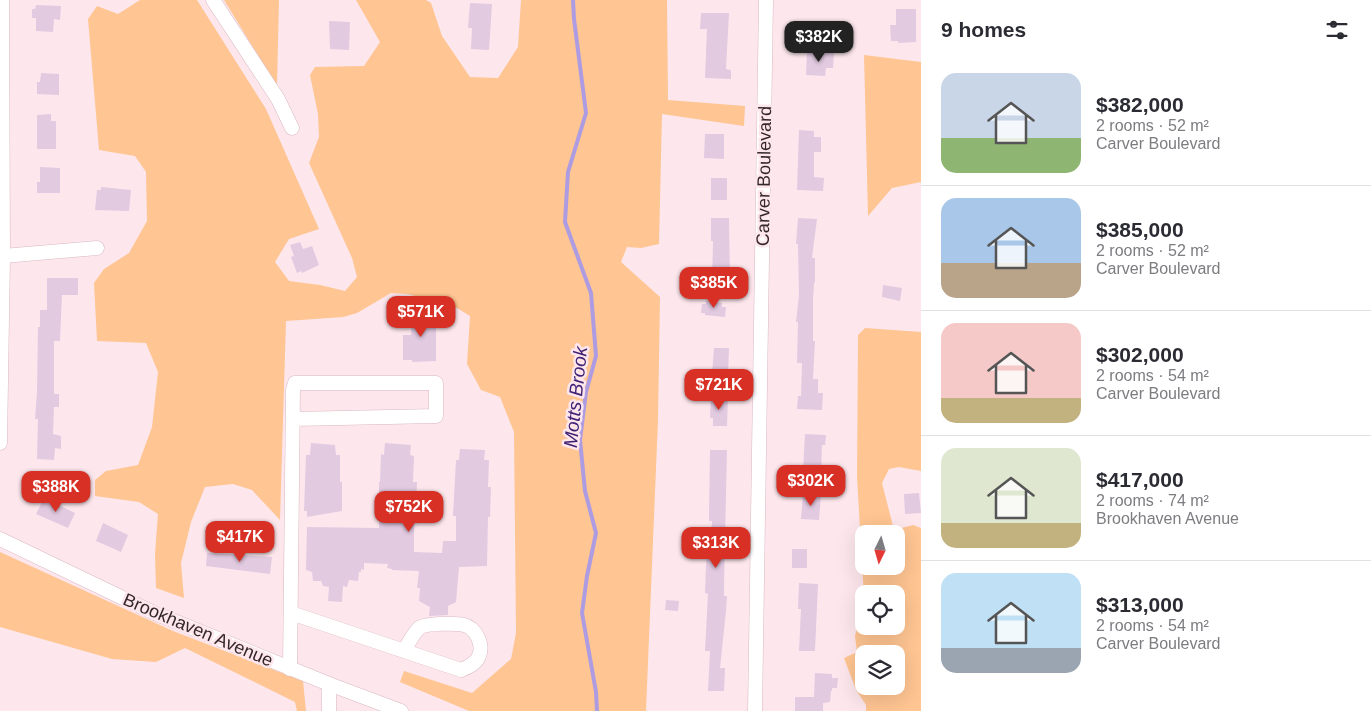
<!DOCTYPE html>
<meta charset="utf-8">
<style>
body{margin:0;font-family:Helvetica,sans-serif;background:#f2f2f3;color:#2b2b33;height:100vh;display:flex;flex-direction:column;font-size:19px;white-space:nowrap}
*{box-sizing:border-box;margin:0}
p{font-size:16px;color:#7c7c81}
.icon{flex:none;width:28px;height:28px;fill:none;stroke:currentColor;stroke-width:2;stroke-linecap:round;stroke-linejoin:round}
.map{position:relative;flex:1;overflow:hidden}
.details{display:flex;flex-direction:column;background:#fff;width:450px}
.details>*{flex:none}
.needle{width:32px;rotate:185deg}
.buttons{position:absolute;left:855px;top:525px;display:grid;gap:10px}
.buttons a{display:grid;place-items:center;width:50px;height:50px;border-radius:10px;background:#fff;box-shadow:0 5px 20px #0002;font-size:25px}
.price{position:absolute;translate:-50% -42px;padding:0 11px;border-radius:10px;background:#d93025;color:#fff;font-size:16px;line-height:32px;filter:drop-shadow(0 1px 2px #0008)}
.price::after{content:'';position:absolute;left:50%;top:30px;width:15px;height:11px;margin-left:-8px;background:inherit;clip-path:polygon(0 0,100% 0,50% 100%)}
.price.on{background:#222;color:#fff}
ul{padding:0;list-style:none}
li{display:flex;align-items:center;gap:15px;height:125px;padding:0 20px}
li+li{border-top:1px solid #e1e1e2}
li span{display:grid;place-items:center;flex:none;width:140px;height:100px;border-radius:15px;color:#555}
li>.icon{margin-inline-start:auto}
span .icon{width:60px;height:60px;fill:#fffc;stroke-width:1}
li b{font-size:21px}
h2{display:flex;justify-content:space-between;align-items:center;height:60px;padding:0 20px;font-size:21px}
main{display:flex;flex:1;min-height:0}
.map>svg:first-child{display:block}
.green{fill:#ffc592;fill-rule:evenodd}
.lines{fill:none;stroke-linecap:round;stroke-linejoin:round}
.stream{stroke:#ad9ce2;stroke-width:4}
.building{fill:#e2cae1}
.minor-casing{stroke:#d9b8c1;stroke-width:15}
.minor{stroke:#fff;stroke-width:14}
.labels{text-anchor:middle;stroke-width:5;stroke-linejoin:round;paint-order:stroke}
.street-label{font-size:18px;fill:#34272b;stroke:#fde7ed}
.water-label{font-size:19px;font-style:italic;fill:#402374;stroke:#fde7ed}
</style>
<main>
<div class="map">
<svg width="921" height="711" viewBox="0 0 921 711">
<rect width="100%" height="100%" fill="#fde7ed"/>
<!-- green -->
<g class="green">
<polygon points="140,0 197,0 266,109 319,229 289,239 275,262 289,281 320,285 345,291 357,277 352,258 309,163 319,137 318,114 310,75 315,67 364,66 380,42 356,0 426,0 431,3 442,36 470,77 498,78 518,47 521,0 667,0 668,100 745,106 744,126 662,114 659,244 641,248 627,247 621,262 660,297 658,420 646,711 469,711 400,682 404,671 472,693 511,659 516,633 514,432 500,397 481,390 467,364 470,316 452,305 407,294 391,293 357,313 343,317 286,321 280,520 252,490 233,484 205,487 191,522 181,563 184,598 156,588 155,554 158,514 139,502 95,496 95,480 106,471 138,465 152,427 158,372 146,343 97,341 94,283 104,269 129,253 147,221 146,172 135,156 99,150 88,19 97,6 118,14"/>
<polygon points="224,0 279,0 277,86"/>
<polygon points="864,55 921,62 921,182 892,188 868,216"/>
<path d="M865,328L921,332V471L899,467L889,469L882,483L894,530L913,525L921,528V711H866V705L856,690L844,658L857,652L855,636L864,600V626H896V594H864V597L857,477L858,335ZM864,534H896V566H864ZM864,654H896V686H864Z"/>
<polygon points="0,552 173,631 303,681 306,711 297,711 295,702 185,648 156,662 112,659 0,627"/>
</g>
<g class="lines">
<!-- stream -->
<polyline class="stream" points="573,0 574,19 586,113 568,172 565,222 591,293 596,356 586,392 580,440 585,491 596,533 587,576 582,613 596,692 597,711"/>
</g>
<!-- building -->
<g class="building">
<polygon points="470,3 492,4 489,50 471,49 472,28 468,28"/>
<polygon points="36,5 61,6 60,20 54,19 53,32 36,31 36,18 32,18 32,9 35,9"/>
<polygon points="896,9 916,9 916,42 898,43 898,41 891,41 890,25 896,25"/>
<polygon points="701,13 729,13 726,69 731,70 731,79 705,78 707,29 700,29"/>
<polygon points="329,21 350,22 349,50 330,49"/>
<polygon points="807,51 834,52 833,68 826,68 825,76 806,75"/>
<polygon points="41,73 59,74 59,95 37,94 37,82 40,82"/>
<polygon points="51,114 51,121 56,121 56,149 37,149 37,115"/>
<polygon points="799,130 814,131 814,137 821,137 821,152 814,152 814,177 824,178 823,191 797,190"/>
<polygon points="705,134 724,134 724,159 704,158"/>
<polygon points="40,167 60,168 60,193 37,193 37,182 40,182"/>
<rect x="711" y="178" width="16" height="22"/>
<polygon points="101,187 131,190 129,211 95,210 97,190 101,190"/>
<polygon points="711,218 729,218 730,281 712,281 713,241 711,241"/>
<polygon points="798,218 817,219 812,258 815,258 815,282 814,283 813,301 813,341 815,341 813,379 818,379 818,393 823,393 822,410 797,409 798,396 801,396 802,363 797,363 798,322 796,322 799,295 798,244 796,244"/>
<polygon points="300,242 303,249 312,246 319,265 302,273 301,271 297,273 291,257 294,256 290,245"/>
<polygon points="47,278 78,278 78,295 62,295 60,341 54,341 54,394 59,394 59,407 54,407 53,434 61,436 61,449 55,448 54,460 37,459 38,419 35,419 37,392 38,327 40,327 40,310 47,310"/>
<polygon points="883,285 902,288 900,301 882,297"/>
<polygon points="706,301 722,303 722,307 726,307 725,317 705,315 705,313 701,313 702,304 706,304"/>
<polygon points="418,311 436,311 436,361 412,362 412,360 403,360 403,335 411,335 412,316 418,316"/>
<polygon points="714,348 729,348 728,375 712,374"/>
<polygon points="711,397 728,397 727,426 713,426 713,418 710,418"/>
<polygon points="805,434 826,435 825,445 822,445 821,472 803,471"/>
<polygon points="311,443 335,445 336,455 340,455 340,482 342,482 342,511 307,517 307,511 304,511 306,455 310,455"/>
<polygon points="385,443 411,445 410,455 414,456 413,482 417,482 416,512 414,512 414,552 442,553 443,541 456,541 456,516 453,516 456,460 459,460 460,449 485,450 484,460 489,460 488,487 491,487 490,517 488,517 487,566 459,567 456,602 448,606 448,615 429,616 430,607 419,601 420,588 417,588 419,571 392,570 392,569 387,568 388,564 364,563 364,570 361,569 361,572 359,572 358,581 349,580 347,587 343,586 342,602 328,601 329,587 323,586 321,581 313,581 312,572 306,570 307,527 379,528 379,482 380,482 381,454 384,455"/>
<polygon points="710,450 727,450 724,587 724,596 727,596 726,611 720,668 725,668 724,691 708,691 710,651 705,651 708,594 705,593 707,540 711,540 712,521 709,521 709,517"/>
<polygon points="919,493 921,513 905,514 904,494"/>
<polygon points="803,494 821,495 819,520 801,519"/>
<polygon points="44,498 75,513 68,528 36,514"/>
<polygon points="103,523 128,535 121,552 96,541"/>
<rect x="792" y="549" width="15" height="19"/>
<polygon points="207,553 272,557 270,574 206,566"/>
<polygon points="799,583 818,584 815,651 799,651 801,609 798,609"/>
<polygon points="666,600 679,601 678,611 665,610"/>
<polygon points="815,673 832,674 832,678 838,678 837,688 832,688 832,691 831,691 830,702 823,703 823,711 795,711 795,697 814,697"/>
</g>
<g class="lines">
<defs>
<g id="minor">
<polyline points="213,0 278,99 292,128"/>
<polyline points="3,256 97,248"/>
<polyline points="0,443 3,256 2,0"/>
<polyline points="0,539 152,612 329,684 401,711"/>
<path d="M291,613L461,670C468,667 476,664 479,656C484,645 476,628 464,625C456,623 425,623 419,628C413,634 408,644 404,651"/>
<polyline points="290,669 293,390 295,383 436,383 436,416 293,419"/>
<polyline points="329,684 329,711"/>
<polyline points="755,711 766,0"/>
</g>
</defs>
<!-- minor casing -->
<use href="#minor" class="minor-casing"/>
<!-- minor -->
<use href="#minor" class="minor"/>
</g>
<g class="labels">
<!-- street labels -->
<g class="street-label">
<text transform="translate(764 176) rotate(-89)" y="6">Carver Boulevard</text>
<text transform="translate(198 630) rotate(23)" y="6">Brookhaven Avenue</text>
</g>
<!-- water labels -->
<g class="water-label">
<text transform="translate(575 397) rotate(-84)" y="7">Motts Brook</text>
</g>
</g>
</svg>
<div class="buttons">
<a><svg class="needle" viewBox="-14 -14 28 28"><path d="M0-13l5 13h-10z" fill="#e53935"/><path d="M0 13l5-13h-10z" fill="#7c7c81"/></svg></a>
<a><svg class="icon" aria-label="locate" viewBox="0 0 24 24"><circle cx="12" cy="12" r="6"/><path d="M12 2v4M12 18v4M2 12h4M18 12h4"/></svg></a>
<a><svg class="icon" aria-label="layers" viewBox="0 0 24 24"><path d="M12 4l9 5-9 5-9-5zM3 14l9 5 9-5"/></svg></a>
</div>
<b class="price on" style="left:819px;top:63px">$382K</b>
<b class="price" style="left:714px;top:309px">$385K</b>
<b class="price" style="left:421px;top:338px">$571K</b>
<b class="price" style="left:719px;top:411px">$721K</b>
<b class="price" style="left:811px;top:507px">$302K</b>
<b class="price" style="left:56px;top:513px">$388K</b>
<b class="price" style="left:409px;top:533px">$752K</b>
<b class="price" style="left:240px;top:563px">$417K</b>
<b class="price" style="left:716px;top:569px">$313K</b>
</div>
<section class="details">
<h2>9 homes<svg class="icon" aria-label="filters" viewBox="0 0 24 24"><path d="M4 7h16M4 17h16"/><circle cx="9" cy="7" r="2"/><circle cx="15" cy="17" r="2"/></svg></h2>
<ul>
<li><span style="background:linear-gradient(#c9d6e8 65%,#8fb573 0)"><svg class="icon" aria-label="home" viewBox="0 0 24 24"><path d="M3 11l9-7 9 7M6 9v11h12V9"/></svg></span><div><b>$382,000</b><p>2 rooms · 52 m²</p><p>Carver Boulevard</p></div></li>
<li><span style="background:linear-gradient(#a9c7e8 65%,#b9a48a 0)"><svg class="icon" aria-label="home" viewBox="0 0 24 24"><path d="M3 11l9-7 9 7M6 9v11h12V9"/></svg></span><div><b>$385,000</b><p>2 rooms · 52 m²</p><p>Carver Boulevard</p></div></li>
<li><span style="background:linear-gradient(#f6c9c9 75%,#c2b280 0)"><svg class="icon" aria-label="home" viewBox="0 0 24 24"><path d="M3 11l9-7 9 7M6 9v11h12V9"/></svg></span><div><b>$302,000</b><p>2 rooms · 54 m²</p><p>Carver Boulevard</p></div></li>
<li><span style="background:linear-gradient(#dfe7d0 75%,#c2b280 0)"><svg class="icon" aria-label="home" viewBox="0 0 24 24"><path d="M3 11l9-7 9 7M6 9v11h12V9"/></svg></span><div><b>$417,000</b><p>2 rooms · 74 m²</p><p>Brookhaven Avenue</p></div></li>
<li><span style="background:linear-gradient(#bfe0f5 75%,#9aa5b1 0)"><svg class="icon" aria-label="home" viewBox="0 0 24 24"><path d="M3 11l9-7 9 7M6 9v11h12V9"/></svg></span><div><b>$313,000</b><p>2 rooms · 54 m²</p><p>Carver Boulevard</p></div></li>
</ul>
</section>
</main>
